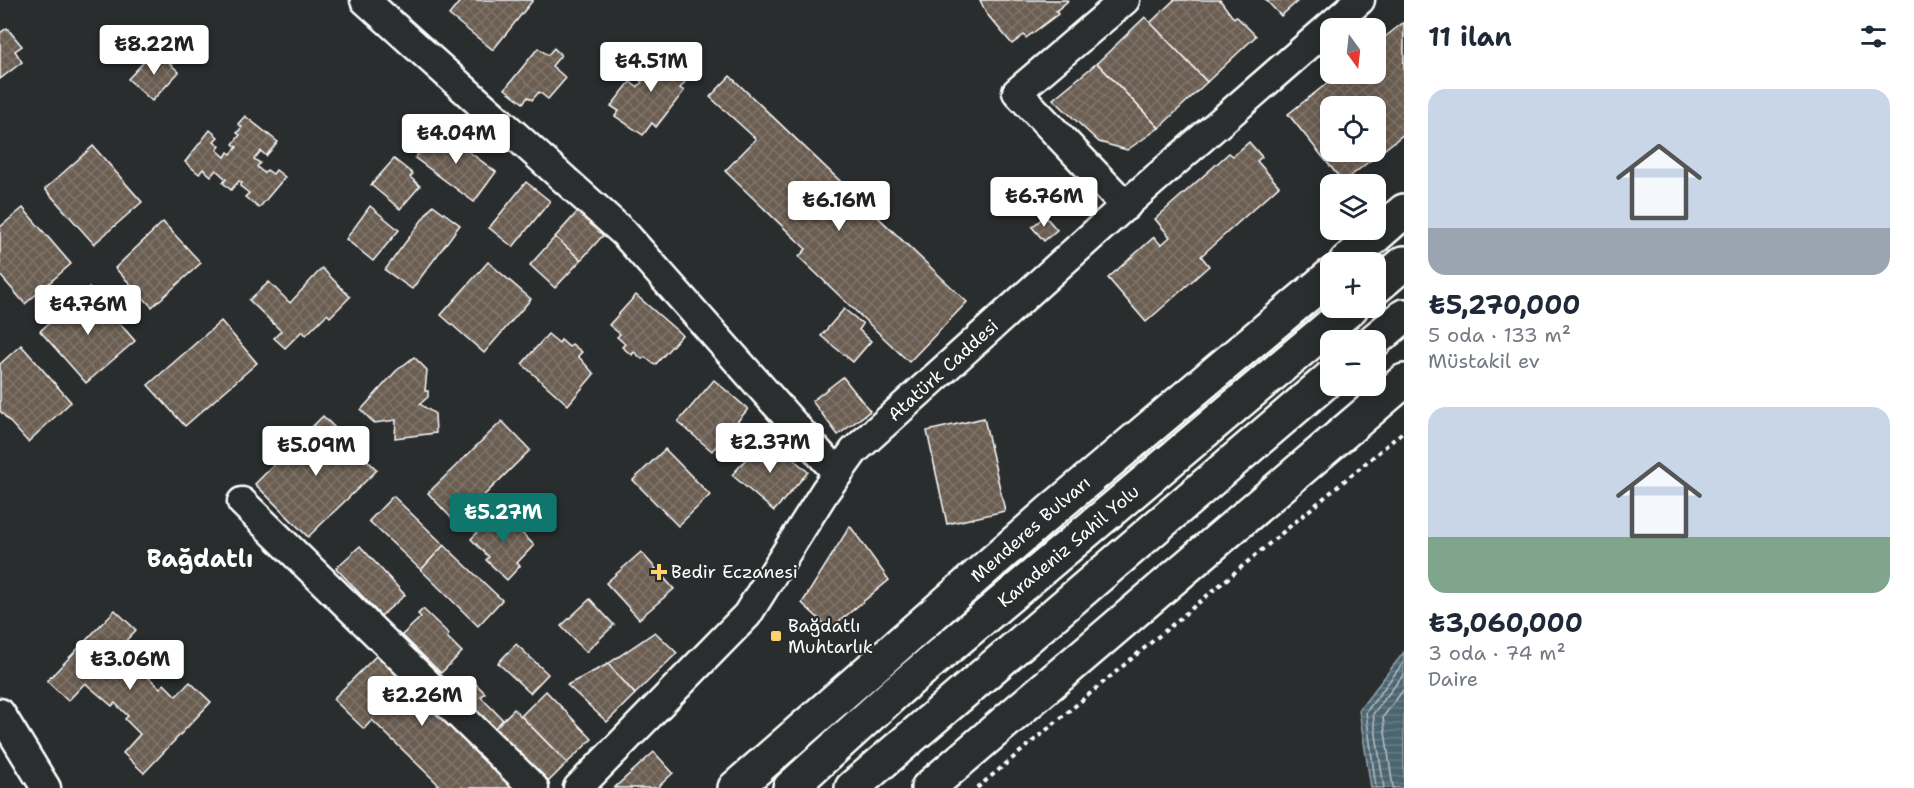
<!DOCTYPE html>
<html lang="tr">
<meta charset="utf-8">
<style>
body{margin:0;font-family:"Shantell Sans",sans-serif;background:#f2f2f3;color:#1f2937;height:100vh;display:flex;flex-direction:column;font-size:22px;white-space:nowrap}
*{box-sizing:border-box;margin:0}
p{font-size:20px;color:#747a83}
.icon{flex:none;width:33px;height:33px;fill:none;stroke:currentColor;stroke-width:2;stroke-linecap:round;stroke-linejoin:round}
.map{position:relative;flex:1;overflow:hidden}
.drawer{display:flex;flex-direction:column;background:#fff;width:510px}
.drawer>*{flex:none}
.needle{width:39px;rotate:165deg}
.fabs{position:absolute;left:1320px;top:18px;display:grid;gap:12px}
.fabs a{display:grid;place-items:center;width:66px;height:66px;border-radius:12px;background:#fff;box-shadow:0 3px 15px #0003;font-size:30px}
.price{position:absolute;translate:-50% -51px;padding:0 14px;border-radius:6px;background:#fff;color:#222;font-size:20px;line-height:39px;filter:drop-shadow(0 2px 3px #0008)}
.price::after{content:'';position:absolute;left:50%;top:36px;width:18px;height:14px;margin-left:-9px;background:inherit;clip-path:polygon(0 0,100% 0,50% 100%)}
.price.on{background:#0f766e;color:#fff}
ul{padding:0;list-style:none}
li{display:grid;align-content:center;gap:12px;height:318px;padding:0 24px}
li span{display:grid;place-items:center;height:186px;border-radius:18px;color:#555}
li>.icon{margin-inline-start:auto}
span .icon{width:108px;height:108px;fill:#fffc;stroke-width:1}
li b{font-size:26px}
h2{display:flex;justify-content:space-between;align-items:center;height:72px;padding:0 24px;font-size:26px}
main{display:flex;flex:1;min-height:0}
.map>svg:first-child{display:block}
.water{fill:url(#water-rules);stroke:#94a3a9;stroke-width:1.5}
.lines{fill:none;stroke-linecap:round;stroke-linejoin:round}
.shore{stroke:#b7c1c6;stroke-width:1.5}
.building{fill:url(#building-cross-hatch);stroke:#fff;stroke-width:1.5;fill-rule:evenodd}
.minor-casing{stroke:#fff;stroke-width:33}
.tertiary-casing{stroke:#fff;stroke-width:38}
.secondary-casing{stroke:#fff;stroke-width:38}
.trunk-casing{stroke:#fff;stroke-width:38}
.path{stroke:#fff;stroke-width:4;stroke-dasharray:4.5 4.5;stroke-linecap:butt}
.minor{stroke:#2a2d2e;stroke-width:28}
.tertiary{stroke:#2a2d2e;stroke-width:33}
.secondary{stroke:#2a2d2e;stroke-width:33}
.trunk{stroke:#2a2d2e;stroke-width:33}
.poi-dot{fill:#ffd166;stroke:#2a2d2e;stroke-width:2}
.labels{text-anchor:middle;stroke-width:4.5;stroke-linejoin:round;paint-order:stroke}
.street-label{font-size:18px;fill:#fff;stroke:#2a2d2e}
.poi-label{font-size:18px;fill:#fff;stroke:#2a2d2e;text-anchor:start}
.district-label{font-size:24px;font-weight:bold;fill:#fff;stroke:#2a2d2e}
</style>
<main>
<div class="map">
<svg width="1404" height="788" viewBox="0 0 1404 788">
<defs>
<pattern id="water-rules" width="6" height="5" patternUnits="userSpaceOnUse" patternTransform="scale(1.5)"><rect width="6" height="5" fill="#4c6570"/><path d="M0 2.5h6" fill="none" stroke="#677c85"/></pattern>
<pattern id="building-cross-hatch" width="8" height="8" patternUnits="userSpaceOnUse" patternTransform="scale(1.5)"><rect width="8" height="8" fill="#6a5d51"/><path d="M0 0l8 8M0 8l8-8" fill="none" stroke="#80756b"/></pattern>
</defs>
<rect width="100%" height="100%" fill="#2a2d2e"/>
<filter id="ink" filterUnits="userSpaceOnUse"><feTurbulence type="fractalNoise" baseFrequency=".0167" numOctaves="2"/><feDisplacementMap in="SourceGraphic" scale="12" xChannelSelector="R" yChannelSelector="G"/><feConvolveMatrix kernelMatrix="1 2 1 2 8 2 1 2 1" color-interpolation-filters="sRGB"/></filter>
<g filter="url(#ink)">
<!-- water -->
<polygon class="water" points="1404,652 1404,788 1371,788 1359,710"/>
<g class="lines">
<!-- shore -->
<g class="shore">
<polyline points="1376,788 1366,712 1404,662"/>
<polyline points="1384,788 1373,714 1404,674"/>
<polyline points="1393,788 1383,717 1404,689"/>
</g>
</g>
<!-- building -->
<g class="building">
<polygon points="461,0 533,0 493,50 449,15"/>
<polygon points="980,0 1067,0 1068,1 1056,11 1058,14 1026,38 1024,35 1012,44 986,13"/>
<polygon points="1174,0 1220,0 1231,15 1234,18 1236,16 1256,36 1207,82 1150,23"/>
<polygon points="1266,0 1299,0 1281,16"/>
<polygon points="1145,17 1207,82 1159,128 1097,63"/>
<path d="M1404,22V134L1343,182L1288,114L1339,74H1376V44ZM1330,106H1376V152H1330Z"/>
<polygon points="7,28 22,46 15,51 22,62 0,79 0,33"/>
<polygon points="169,35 186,53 175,63 158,45"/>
<polygon points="538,48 548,55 554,48 561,55 552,66 566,78 548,99 539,92 532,100 528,97 523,103 505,89"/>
<polygon points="155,50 179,72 152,101 128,79"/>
<polygon points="653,52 661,58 665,53 690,76 680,88 684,91 656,127 652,123 643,135 615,116 619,111 611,106 630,82 637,87 642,82 635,76"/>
<polygon points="1097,63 1159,128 1127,150 1099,142 1053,99"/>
<polygon points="730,76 967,302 909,362 799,257 806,249 725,171 756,139 710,97"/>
<polygon points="245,116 278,142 266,156 261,151 254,159 260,163 257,167 264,173 267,170 273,174 276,170 285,177 259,208 245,197 249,193 240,186 242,183 239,181 231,190 223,183 226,179 216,170 211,176 203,169 199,174 185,162 210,130 218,137 214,141 220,146 217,150 225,157 228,152 231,154 237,147 233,144 240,135 237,133 242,127 238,124"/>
<polygon points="437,128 496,172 474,202 415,158"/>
<polygon points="1249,142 1262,157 1257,161 1279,186 1201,256 1209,266 1146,322 1108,278 1154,237 1161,245 1170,237 1155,219 1229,153 1233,156"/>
<polygon points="93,146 142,202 94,244 45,189"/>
<polygon points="394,159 413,174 410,177 420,186 400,209 371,185"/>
<polygon points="526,182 550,201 513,247 489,228"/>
<polygon points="433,205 460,225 412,289 385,270"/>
<polygon points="370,206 399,230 373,261 346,239"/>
<polygon points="23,208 71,264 25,304 0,275 0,227"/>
<polygon points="579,210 605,233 581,260 555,237"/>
<polygon points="1045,216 1057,230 1044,241 1032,227"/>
<polygon points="163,222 201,263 152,307 115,268"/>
<polygon points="555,237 581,260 555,288 530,265"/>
<polygon points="488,262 531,299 484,353 441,315"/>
<polygon points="322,268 350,297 330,317 327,314 306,335 302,331 285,348 274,338 281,331 249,300 269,282 290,303"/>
<polygon points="89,288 135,341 86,383 40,331"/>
<polygon points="636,295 682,335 655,365 645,357 642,359 634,352 632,355 628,352 622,347 625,344 617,337 620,334 609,325"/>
<polygon points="844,309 863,324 859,330 871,341 853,362 821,336"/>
<polygon points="221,321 257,363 185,426 148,385"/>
<polygon points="548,334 559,343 561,340 569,347 572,344 582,352 578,356 594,374 568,405 522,364"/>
<polygon points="21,345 71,402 28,442 0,411 0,364"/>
<polygon points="414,357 427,370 425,391 428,391 428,397 420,404 435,414 436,433 395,438 396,420 374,423 361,410 396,371"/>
<polygon points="843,377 870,411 838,435 812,401"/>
<polygon points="714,380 748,409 712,451 678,422"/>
<polygon points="323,416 377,470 308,537 255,484"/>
<polygon points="984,418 1005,511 947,524 927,431"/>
<polygon points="502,421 530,450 456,523 428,493"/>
<polygon points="767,436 808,472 774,511 732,475"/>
<polygon points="665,449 710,495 678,526 633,480"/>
<polygon points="393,496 444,545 421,570 369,521"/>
<polygon points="499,510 534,545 517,563 520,566 507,580 486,560 489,557 471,539"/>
<polygon points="850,526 889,580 830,629 802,603"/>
<polygon points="444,545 502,600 478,626 421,570"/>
<polygon points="360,546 405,595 381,616 336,568"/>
<polygon points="641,552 674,589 639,619 606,583"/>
<polygon points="590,599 614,625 586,652 561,626"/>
<polygon points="423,609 449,634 447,637 462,652 441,673 402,635 421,617 418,614"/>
<polygon points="115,610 136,630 118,649 160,688 164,684 176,696 190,682 211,702 144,773 123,753 140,734 125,719 128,716 115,703 112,706 85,683 68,701 47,681"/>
<polygon points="655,632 677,653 635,694 608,664"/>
<polygon points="516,644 548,674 530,693 498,663"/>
<polygon points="384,648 528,788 434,788 438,784 372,720 364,729 333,699"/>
<polygon points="608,664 635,694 607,722 567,685"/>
<polygon points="474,682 485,693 481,697 503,720 489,734 455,699"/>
<polygon points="546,691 592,739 567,763 521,716"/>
<polygon points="514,709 567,763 542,788 489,734"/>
<polygon points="654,752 673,773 657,788 614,788"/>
</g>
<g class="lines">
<defs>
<g id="minor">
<polyline points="365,0 624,233 838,474"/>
<polyline points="1125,0 1017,92 1126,206"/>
<polyline points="242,502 534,788"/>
<polyline points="0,713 46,788"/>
<path id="s1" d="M578,788L747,615L825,491L854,451L1138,194L1360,0"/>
</g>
<polyline id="tertiary" points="928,788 1404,381"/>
<g id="secondary">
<polyline points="1346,262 1404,211"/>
<path id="s2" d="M735,788L1052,510L1330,276"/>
</g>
<g id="trunk">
<polyline points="1376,287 1404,263"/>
<polyline points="1375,340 1404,316"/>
<path id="s3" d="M790,788L898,690L1351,308"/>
<polyline points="852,788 1330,378"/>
</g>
</defs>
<!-- minor casing -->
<use href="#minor" class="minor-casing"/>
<!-- tertiary casing -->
<use href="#tertiary" class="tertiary-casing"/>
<!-- secondary casing -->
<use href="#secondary" class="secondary-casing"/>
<!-- trunk casing -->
<use href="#trunk" class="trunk-casing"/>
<!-- path -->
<polyline class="path" points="977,788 1404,431"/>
<!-- minor -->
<use href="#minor" class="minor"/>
<!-- tertiary -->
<use href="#tertiary" class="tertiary"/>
<!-- secondary -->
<use href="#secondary" class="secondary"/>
<!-- trunk -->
<use href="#trunk" class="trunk"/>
</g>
</g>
<!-- markers -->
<g class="poi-dot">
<path d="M656 563h6v6h6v6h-6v6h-6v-6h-6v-6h6z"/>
<rect x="770" y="630" width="12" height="12" rx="3"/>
</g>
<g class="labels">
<!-- street labels -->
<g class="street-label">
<text dy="6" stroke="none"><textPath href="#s1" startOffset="558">Atatürk Caddesi</textPath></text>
<text dy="6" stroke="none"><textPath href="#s2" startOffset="393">Menderes Bulvarı</textPath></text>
<text dy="6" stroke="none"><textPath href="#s3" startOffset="369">Karadeniz Sahil Yolu</textPath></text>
</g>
<!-- poi labels -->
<g class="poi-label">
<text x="671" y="578">Bedir Eczanesi</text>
<text x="788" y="632">Bağdatlı<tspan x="788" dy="21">Muhtarlık</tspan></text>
</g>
<!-- district labels -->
<g class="district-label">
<text x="200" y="567">Bağdatlı</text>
</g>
</g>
</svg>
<div class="fabs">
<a><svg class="needle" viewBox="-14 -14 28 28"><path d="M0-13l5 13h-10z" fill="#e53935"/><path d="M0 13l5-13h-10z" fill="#747a83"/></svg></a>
<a><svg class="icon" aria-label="locate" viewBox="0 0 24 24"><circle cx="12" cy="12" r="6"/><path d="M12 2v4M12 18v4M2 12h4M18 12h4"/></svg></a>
<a><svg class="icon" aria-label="layers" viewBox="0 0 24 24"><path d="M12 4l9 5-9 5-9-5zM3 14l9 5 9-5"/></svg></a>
<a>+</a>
<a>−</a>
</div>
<b class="price" style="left:154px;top:76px">₺8.22M</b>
<b class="price" style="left:651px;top:93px">₺4.51M</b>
<b class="price" style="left:456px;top:165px">₺4.04M</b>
<b class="price" style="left:1044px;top:228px">₺6.76M</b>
<b class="price" style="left:839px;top:232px">₺6.16M</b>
<b class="price" style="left:88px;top:336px">₺4.76M</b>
<b class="price" style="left:770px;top:474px">₺2.37M</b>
<b class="price" style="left:316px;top:477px">₺5.09M</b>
<b class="price on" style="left:503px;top:544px">₺5.27M</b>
<b class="price" style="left:130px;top:691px">₺3.06M</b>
<b class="price" style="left:422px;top:727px">₺2.26M</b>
</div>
<section class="drawer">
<h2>11 ilan<svg class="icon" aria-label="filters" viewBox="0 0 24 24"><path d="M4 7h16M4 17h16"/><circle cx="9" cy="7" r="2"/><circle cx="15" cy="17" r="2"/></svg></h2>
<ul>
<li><span style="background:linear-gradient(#c9d6e8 75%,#9aa5b1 0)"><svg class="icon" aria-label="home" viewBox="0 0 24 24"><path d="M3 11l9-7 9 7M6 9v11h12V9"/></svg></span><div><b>₺5,270,000</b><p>5 oda · 133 m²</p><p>Müstakil ev</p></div></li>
<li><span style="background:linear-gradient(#c9d6e8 70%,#7fa58c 0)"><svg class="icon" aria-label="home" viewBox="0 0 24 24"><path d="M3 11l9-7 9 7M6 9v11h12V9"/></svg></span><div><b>₺3,060,000</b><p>3 oda · 74 m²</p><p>Daire</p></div></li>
</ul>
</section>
</main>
